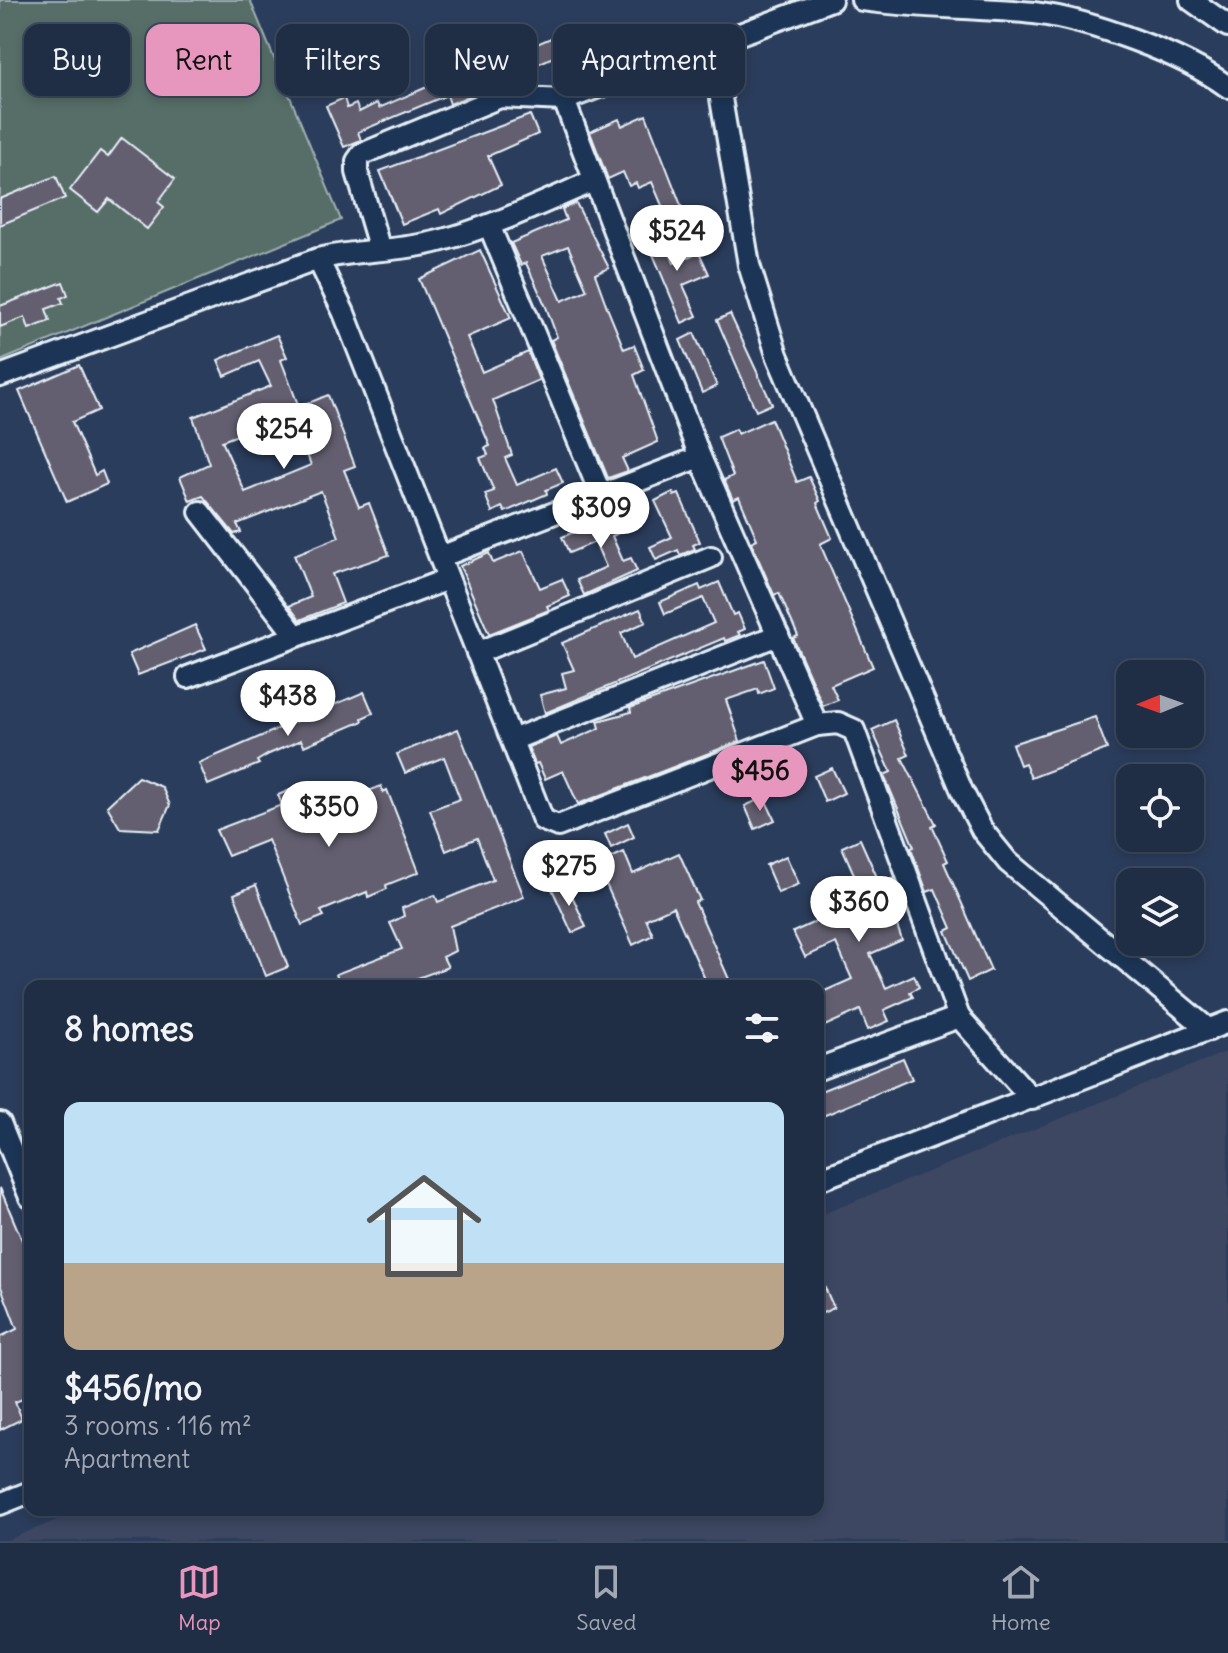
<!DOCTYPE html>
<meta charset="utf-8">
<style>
body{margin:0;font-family:Delius,sans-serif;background:#28364c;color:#f1f3f6;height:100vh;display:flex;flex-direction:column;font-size:30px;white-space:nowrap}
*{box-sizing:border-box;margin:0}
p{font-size:26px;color:#a2a8b3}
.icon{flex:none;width:44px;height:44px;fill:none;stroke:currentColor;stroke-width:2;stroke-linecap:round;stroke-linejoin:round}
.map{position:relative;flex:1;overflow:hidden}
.sheet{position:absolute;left:24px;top:980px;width:800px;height:536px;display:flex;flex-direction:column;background:#202e45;border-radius:16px;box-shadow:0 4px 12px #0003,0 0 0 2px #3d4a5e}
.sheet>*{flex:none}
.hud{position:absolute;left:24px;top:24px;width:800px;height:72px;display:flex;gap:16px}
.needle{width:52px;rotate:269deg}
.controls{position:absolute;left:1116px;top:660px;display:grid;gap:16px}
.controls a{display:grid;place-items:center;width:88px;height:88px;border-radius:16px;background:#202e45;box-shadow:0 4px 12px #0003,0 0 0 2px #3d4a5e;font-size:40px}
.price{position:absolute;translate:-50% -68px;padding:0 18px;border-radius:28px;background:#fff;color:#222;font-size:26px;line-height:52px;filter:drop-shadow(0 2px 4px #0008)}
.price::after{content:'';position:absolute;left:50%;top:48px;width:24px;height:18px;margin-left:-12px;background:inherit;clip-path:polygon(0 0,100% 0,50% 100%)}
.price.active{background:#e797bd;color:#111}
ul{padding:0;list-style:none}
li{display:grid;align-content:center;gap:16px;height:424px;padding:0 40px}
li span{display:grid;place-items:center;height:248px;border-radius:16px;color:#555}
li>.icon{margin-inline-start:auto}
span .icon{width:144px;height:144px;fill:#fffc;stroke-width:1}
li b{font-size:34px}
h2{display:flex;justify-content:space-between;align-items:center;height:96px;padding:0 40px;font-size:34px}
.tag{padding:0 28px;border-radius:16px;background:#202e45;box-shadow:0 4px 12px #0003,0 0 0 2px #3d4a5e;font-size:28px;line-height:72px}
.tag.active{background:#e797bd;color:#111}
.tabs{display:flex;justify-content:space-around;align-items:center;height:112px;border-top:2px solid #3d4a5e;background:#202e45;font-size:22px;color:#a2a8b3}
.tabs a{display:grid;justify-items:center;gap:4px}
.tabs .active{color:#e797bd}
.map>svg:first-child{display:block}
.built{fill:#3c4762}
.green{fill:#566d68;stroke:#9fafb0;stroke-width:2}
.building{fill:#635e6f;stroke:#e8f1f8;stroke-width:2;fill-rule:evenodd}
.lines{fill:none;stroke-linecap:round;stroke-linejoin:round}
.street-casing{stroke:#e8f1f8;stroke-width:26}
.street{stroke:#1d3557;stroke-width:20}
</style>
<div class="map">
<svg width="1228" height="1541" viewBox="0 0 1228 1541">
<rect width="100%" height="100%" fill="#2b3d5c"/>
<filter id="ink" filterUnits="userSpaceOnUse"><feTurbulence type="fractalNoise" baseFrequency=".0125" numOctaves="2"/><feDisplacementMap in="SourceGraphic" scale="16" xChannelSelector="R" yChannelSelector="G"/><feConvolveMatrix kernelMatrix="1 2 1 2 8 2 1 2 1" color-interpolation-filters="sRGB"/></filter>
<g filter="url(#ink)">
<!-- built -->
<polygon class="built" points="1228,1051 1228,1541 5,1541 82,1510 818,1510 818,1216"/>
<!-- green -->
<polygon class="green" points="0,0 250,0 341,220 0,361"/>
<!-- building -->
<g class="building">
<polygon points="553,37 560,54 513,75 516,81 495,85 450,104 447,95 358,132 361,140 344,147 326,106 344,98 347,108 356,104 359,112 377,103 379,108 441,81 431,60 460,48 473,77 525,54 523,50"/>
<polygon points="623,44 630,61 598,74 591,58"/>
<polygon points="530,115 538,134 488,156 501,185 441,214 439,209 402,224 380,171"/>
<polygon points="646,115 682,208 666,215 652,182 638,188 636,183 629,186 623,172 608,179 590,132 619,119 622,126"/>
<polygon points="122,138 175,179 158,202 164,207 147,229 109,199 98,212 70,190 100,151 108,157"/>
<polygon points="56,176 65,198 0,225 0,199"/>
<path d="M576,203L609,268L595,274L608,310L624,349L634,345L644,370L634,375L658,442L622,458L628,471L608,478L551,340L557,337L546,307L526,263L521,265L511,243L566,220L562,209ZM568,246L587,290L562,301L542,256Z"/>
<polygon points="659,226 674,263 699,252 709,274 683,285 697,316 682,323 644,233"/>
<polygon points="480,250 511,318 467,337 482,372 528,352 539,380 493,400 512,455 505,458 517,485 556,468 563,483 546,490 547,494 505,512 502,507 492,512 485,494 494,491 480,458 488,455 485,448 490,446 419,279"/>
<polygon points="63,282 68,295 61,298 63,303 46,309 50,321 29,329 25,317 0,327 0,306"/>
<polygon points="730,314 772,404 756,411 717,320"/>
<polygon points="694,333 717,386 702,393 680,340"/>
<path d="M277,335L287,357L281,360L299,407L328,395L355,466L344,470L359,507L369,503L389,555L332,574L343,603L300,620L289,606L311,597L294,555L339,537L321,491L237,524L241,532L234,534L203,496L190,501L180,477L209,464L193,417L271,386L259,361L225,376L218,360ZM291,414L311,465L245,492L222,441Z"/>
<polygon points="79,365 99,410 72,422 95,475 102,471 107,484 67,502 19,391"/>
<polygon points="771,419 797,482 809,477 820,501 817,503 832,538 820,544 873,667 831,685 838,700 823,706 793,638 798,636 779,593 774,595 751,542 757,539 739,497 733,500 724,480 733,476 718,437 736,429 738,434"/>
<polygon points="673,492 674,496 679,494 700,542 693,545 695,549 680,555 678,550 656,560 650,547 672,537 655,501"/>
<polygon points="610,505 621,532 612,536 623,561 631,558 637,571 584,595 577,580 606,567 595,542 569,553 562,537 592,524 587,514"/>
<polygon points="523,551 540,588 562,579 570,596 547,606 549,610 489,634 460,566 489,553 493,563"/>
<polygon points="719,582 733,615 738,613 745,629 738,632 740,635 725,641 724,638 545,713 540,695 566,688 562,673 574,670 562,643 640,609 646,622 621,633 632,659 714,623 703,598 665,614 660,602 699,585 701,590"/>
<polygon points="195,625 206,649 138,675 129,654"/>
<polygon points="764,660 774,688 759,694 758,689 726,700 740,741 578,804 563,771 545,779 538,763 535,764 528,747 557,736 561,745 600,728 598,721 631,712 630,708"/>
<polygon points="364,692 373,713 362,718 363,721 304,746 301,740 269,754 257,761 259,764 208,785 199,763"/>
<polygon points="1095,717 1107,749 1031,778 1025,763 1020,765 1012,744"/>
<polygon points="894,720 909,755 902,758 936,824 932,826 948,861 944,863 991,970 968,981 946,931 952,928 935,889 927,892 911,848 914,847 884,775 891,772 872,730"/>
<polygon points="458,729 524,897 450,926 455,951 443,957 448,967 396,986 340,986 336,974 402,949 390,923 404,916 402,908 435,895 438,902 493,880 477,838 446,851 430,810 460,799 444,757 405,773 397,754"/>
<polygon points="832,768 844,793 825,802 814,776"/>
<polygon points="138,777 162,787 170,805 159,830 120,828 107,806"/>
<polygon points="381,786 383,792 387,790 419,872 386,885 387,889 368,897 367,892 321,911 324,916 302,925 268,840 228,856 216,830 282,805 278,795 295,788 306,816"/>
<polygon points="764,797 775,820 755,829 745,806"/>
<polygon points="628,823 634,837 611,848 605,834"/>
<polygon points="860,839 880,884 894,878 906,909 893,914 902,940 870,954 886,988 914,975 919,987 910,992 913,997 884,1010 889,1021 868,1030 860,1010 818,1029 818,994 852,979 836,943 805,957 793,932 830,915 823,899 857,881 842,847"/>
<polygon points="624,852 633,874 679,853 700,900 695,902 732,986 708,986 673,907 646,919 653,935 633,945 597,864"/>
<polygon points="786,856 799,884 778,893 766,865"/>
<polygon points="566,882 586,927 572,933 552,889"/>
<polygon points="256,885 288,967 266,976 234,894"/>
<polygon points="903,1058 912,1079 818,1118 818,1092"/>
<polygon points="0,1188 30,1259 30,1396 15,1402 22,1419 0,1430 0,1337 17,1329 0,1284"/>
<polygon points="818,1272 834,1308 818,1315"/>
</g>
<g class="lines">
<defs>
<g id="street">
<path d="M862,0C919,8 977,7 1034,13C1090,20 1183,54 1228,87"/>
<polyline points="1191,0 1228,26"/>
<polyline points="712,45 749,265 777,355 962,791 982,830 1008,862 1209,1030"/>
<polyline points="564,100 700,457 817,725"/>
<polyline points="489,225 601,495"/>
<polyline points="380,250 357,172 357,161 362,154 500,97 564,100 831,0"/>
<path d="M318,259C358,249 399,252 439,241C492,227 542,203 593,181"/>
<polyline points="0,376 318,259 344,313 543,820 558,826 817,725 838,723 854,730 959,1017"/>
<polyline points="200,512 296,636"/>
<polyline points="440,557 700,457"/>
<polyline points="477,653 711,557"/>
<polyline points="188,677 448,579"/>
<polyline points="512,740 778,635"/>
<polyline points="818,1069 959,1017 1032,1099"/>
<polyline points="0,1123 30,1197"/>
<polyline points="818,1180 1228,1022"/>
<polyline points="0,1504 30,1492"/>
</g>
</defs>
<!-- street casing -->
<use href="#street" class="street-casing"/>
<!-- street -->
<use href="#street" class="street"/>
</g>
</g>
</svg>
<div class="controls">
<a><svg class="needle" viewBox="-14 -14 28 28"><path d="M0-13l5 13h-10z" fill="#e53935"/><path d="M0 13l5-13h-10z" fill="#a2a8b3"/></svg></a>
<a><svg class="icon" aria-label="locate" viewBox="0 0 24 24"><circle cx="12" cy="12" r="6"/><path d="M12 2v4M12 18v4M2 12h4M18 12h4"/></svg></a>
<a><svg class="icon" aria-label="layers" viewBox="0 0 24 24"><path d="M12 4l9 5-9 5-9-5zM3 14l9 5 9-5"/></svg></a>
</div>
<b class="price" style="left:677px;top:273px">$524</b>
<b class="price" style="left:284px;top:471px">$254</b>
<b class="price" style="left:601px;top:550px">$309</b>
<b class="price" style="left:288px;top:738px">$438</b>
<b class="price active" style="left:760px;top:813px">$456</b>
<b class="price" style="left:329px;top:849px">$350</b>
<b class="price" style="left:569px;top:908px">$275</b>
<b class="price" style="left:859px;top:944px">$360</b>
<div class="hud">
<a class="tag">Buy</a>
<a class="tag active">Rent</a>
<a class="tag">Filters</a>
<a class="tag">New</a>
<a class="tag">Apartment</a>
</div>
<section class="sheet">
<h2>8 homes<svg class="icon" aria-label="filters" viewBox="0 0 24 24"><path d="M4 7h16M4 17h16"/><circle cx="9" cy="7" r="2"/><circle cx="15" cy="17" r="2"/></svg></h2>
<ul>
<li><span style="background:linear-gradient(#bfe0f5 65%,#b9a48a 0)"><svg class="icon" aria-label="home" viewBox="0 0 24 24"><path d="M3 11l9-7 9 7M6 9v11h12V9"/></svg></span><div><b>$456/mo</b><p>3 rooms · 116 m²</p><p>Apartment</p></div></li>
</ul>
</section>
</div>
<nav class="tabs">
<a class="active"><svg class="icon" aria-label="map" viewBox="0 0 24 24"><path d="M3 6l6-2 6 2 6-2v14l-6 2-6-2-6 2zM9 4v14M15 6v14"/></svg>Map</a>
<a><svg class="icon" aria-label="saved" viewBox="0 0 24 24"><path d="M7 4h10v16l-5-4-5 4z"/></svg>Saved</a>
<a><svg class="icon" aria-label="home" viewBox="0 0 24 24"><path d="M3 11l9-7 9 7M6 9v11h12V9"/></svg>Home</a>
</nav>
